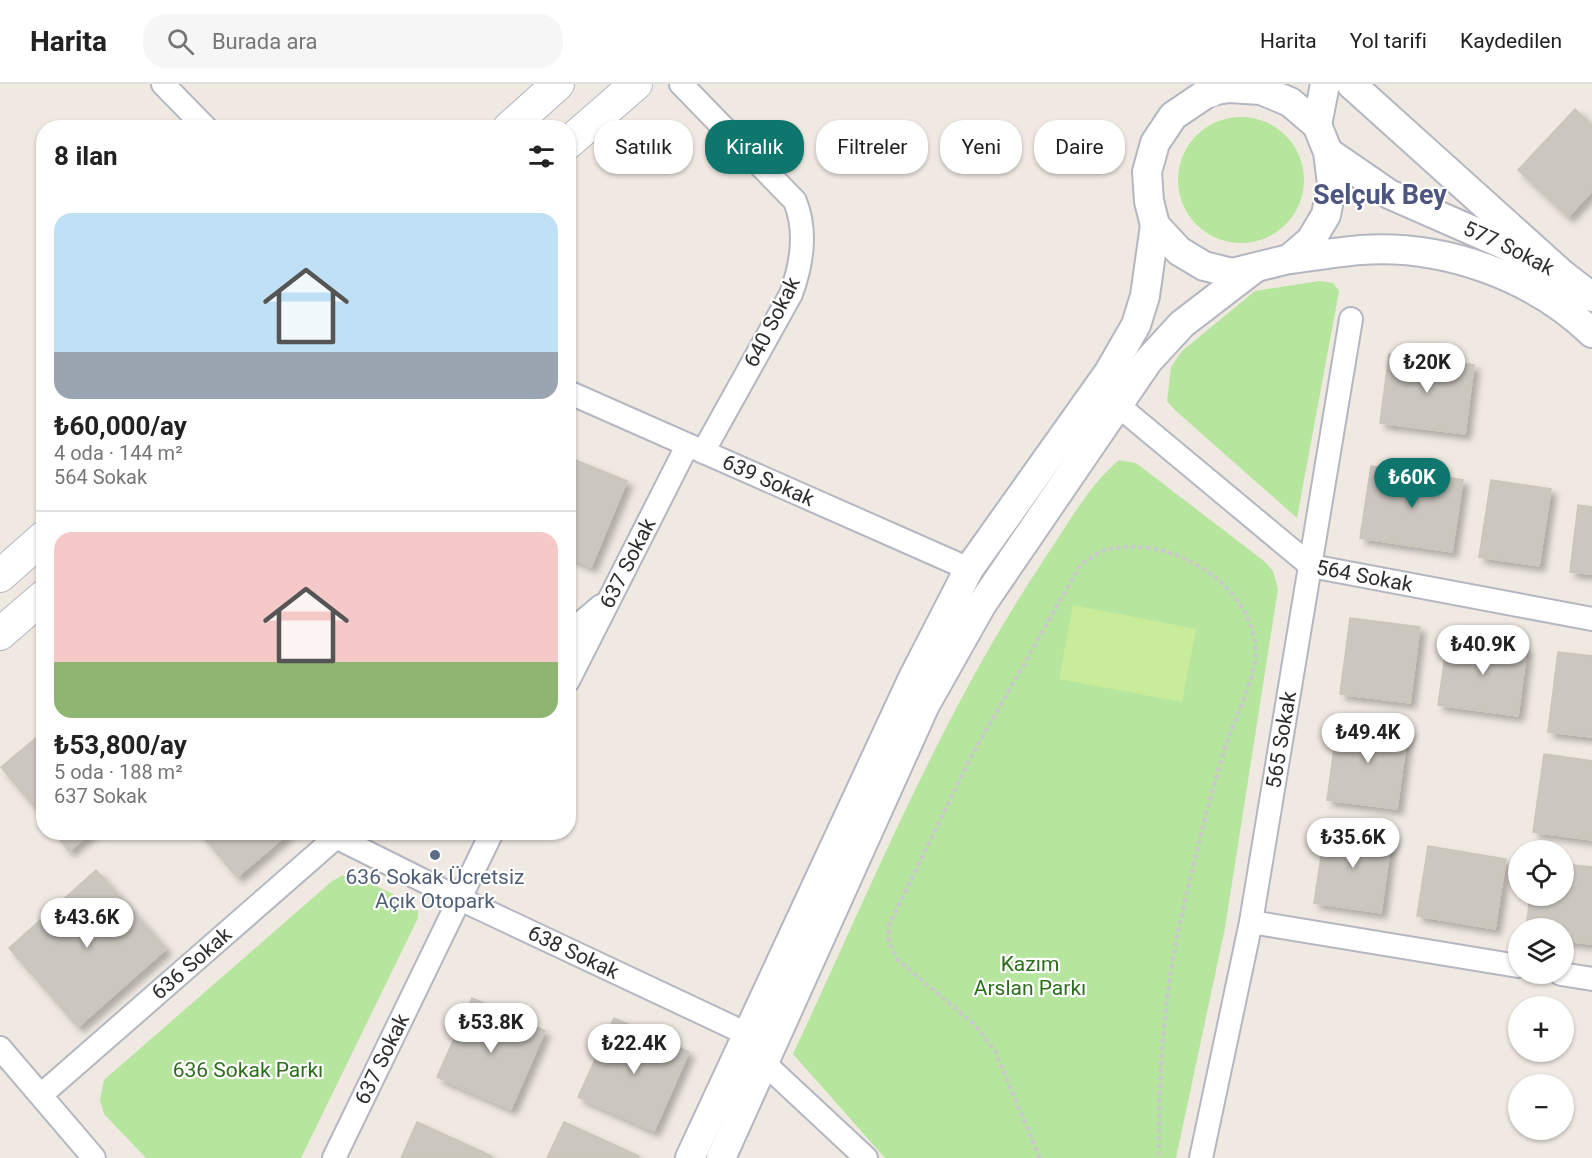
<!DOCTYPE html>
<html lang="tr">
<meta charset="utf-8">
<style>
body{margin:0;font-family:Roboto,sans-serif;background:#f6f6f6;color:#222;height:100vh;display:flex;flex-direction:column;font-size:22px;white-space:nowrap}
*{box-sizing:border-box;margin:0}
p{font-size:20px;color:#767676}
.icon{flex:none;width:33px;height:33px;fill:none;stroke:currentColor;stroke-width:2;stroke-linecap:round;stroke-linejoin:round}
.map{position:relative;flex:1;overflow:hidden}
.details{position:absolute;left:36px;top:36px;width:540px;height:720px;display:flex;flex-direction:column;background:#fff;border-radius:24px;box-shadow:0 2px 4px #0004}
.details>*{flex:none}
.hud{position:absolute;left:594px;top:36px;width:570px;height:54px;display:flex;gap:12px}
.tools{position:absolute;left:1508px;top:756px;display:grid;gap:12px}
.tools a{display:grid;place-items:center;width:66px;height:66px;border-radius:50%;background:#fff;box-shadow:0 2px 4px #0004;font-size:30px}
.price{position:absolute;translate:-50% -51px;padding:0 14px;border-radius:21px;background:#fff;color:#222;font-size:20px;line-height:39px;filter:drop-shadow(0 2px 3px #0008)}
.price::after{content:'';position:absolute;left:50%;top:36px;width:18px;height:14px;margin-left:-9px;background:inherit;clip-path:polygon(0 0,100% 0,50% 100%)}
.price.active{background:#0f766e;color:#fff}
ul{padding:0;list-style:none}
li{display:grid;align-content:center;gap:12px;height:318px;padding:0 18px}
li+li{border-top:2px solid #e0e0e0}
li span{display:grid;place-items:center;height:186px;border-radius:18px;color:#555}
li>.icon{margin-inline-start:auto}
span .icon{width:108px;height:108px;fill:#fffc;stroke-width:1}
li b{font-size:26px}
h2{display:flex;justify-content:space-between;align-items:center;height:72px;padding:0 18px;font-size:26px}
.pill{padding:0 21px;border-radius:24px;background:#fff;box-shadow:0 2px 4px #0004;font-size:21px;line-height:54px}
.pill.active{background:#0f766e;color:#fff}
header{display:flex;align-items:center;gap:36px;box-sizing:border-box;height:84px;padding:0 30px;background:#fff;border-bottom:2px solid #e0e0e0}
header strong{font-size:28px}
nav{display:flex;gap:33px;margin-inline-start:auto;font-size:21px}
.search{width:420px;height:54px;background:#f6f6f6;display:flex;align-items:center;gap:15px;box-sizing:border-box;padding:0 21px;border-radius:24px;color:#767676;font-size:22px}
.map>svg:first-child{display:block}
.green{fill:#b6e59e}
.pitch{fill:#c9ec9a}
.building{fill:#cbc7bf;stroke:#cbc5ba;stroke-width:1.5;filter:url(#shadow)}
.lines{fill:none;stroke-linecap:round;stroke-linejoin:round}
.minor-casing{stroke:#b4b7c1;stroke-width:26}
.tertiary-casing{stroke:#b4b7c1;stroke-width:32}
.secondary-casing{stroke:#b4b7c1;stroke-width:34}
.path{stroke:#c9c9c9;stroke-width:4;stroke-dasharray:4.5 3;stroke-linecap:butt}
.minor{stroke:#fff;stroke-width:22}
.tertiary{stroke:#fff;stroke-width:28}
.secondary{stroke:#fff;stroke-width:32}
.service-dot{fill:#5c6f8a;stroke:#fff;stroke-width:2}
.labels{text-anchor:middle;stroke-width:4.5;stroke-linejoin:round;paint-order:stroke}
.street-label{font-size:21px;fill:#2e2e2e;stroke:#fff}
.service-label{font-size:21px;fill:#4e5e75;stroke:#fff}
.park-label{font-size:21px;fill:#2c6e1b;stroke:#fff}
.district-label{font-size:27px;font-weight:bold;fill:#4d5680;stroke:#fff}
</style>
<header>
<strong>Harita</strong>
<div class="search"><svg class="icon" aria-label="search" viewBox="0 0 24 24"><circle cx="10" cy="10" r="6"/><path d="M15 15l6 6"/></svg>Burada ara</div>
<nav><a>Harita</a><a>Yol tarifi</a><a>Kaydedilen</a></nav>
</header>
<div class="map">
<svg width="1592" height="1074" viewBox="0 0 1592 1074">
<defs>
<filter id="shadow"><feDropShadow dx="5.5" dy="5.5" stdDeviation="3" flood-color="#0004"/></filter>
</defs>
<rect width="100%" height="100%" fill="#efe9e1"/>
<!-- green -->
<g class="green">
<circle cx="1241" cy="96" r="63"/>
<polygon points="1319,197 1333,199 1339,207 1297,434 1176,327 1167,317 1171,283 1182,267 1255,207"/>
<path d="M1119,376L1136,379L1264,477L1273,487L1278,505L1225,844L1176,1074H885L793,970C871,804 941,630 1043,477C1067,442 1087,403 1119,376Z"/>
<polygon points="351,790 414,820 418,826 418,834 301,1074 146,1074 104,1030 100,1016 104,996 331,798 341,792"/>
</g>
<!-- pitch -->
<polygon class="pitch" points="1073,521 1196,545 1182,618 1059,595"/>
<!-- building -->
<g class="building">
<polygon points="1575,25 1592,41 1592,107 1568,133 1518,86"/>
<polygon points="1389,270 1474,281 1465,350 1380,339"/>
<polygon points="568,373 627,397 591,483 568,473"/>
<polygon points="1371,382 1463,396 1452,468 1360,454"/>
<polygon points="1491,396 1551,405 1539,482 1479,473"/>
<polygon points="1578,421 1592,423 1592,490 1570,488"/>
<polygon points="1350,534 1420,543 1410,619 1340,610"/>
<polygon points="1448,552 1527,564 1518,632 1438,621"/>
<polygon points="1558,568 1592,572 1592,653 1548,648"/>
<polygon points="1338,636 1408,645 1397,725 1327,716"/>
<polygon points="44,647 44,735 1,683"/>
<polygon points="1544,670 1592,677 1592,756 1533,748"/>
<polygon points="1326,740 1392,750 1381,829 1314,819"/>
<polygon points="54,748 92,748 69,767"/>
<polygon points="199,748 290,748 237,793"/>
<polygon points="1428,762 1506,775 1495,845 1417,832"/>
<polygon points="1563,780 1592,783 1592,860 1563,857 1563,844 1526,844 1530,812 1563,812"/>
<polygon points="96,786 166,865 78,943 9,864"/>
<polygon points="472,914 545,947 511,1025 437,993"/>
<polygon points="614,934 689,968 654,1047 578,1013"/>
<polygon points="417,1038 492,1072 491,1074 401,1074"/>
<polygon points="564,1038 639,1072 638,1074 547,1074"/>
</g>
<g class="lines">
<defs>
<g id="minor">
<polyline points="163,0 206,44"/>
<path d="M681,0L795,117C807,147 802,180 791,210L703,368"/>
<path id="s1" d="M568,308L969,485"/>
<path id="s2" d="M1120,323L1311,482L1592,535"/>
<polyline points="568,550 601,522"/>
<path id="s3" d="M568,597L687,362"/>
<path id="s4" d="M336,753L458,814L747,950"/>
<polyline points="1251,838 1518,882"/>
<polyline points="1561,890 1592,895"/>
<polyline points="0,964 94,1074"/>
<polyline points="763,978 866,1074"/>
<path id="s5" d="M41,1011L342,748"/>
<path id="s6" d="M334,1074L492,748"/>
<path id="s7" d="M1201,1074L1251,838L1351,235"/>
</g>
<g id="tertiary">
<polyline points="1351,0 1563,191 1592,213"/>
<polyline points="1317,41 1325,0"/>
<path id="s8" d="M1328,68L1332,100L1326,131L1311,156L1289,175L1232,189L1204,182L1179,167L1155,141L1149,117L1147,88L1155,59L1173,32L1210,7L1229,4L1261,6L1290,18L1317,41L1328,68L1389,110L1503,160L1563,191"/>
<path d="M1289,175C1313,172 1337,168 1361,166C1443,160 1533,192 1592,249"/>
<polyline points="690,1074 913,594 969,485 1109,288 1136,241 1145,212 1155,141"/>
<polyline points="721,1074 925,621 982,520 1148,277 1182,240 1255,184"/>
</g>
<g id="secondary">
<polyline points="1210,7 1218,0"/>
<polyline points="509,44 558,0"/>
<polyline points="568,59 636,0"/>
<polyline points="0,492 44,453"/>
<polyline points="0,550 44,512"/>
</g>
</defs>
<!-- minor casing -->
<use href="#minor" class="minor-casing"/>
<!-- tertiary casing -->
<use href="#tertiary" class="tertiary-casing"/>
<!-- secondary casing -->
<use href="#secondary" class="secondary-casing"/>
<!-- path -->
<path class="path" d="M1040,1074L995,967L975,941L898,876L889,858V841L971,673L1081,480C1090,475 1100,467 1109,465C1170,452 1245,496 1255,558C1260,587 1236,631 1227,658C1209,714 1195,773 1182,830C1164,904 1158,997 1159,1074"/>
<!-- minor -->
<use href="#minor" class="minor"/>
<!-- tertiary -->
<use href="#tertiary" class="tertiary"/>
<!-- secondary -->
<use href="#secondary" class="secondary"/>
</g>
<!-- markers -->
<circle class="service-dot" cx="435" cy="771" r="6"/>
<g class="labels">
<!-- street labels -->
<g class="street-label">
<text dy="7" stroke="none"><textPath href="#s8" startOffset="788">577 Sokak</textPath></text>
<text transform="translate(772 238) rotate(-63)" y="7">640 Sokak</text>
<text dy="7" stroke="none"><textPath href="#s1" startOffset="219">639 Sokak</textPath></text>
<text dy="7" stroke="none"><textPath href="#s3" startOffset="132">637 Sokak</textPath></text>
<text dy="7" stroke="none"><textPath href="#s2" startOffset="303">564 Sokak</textPath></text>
<text dy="7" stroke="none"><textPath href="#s7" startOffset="426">565 Sokak</textPath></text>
<text dy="7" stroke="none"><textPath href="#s4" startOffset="264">638 Sokak</textPath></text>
<text dy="7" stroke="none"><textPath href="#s5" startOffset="200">636 Sokak</textPath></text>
<text dy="7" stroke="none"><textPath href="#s6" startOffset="110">637 Sokak</textPath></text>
</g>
<!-- service labels -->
<g class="service-label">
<text x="435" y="800">636 Sokak Ücretsiz<tspan x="435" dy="24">Açık Otopark</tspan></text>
</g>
<!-- park labels -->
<g class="park-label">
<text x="1030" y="887">Kazım<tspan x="1030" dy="24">Arslan Parkı</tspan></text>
<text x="248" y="993">636 Sokak Parkı</text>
</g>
<!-- district labels -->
<g class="district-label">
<text x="1380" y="120">Selçuk Bey</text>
</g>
</g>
</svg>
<div class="tools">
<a><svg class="icon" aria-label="locate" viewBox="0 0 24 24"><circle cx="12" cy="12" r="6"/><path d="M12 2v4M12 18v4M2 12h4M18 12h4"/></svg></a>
<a><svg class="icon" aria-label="layers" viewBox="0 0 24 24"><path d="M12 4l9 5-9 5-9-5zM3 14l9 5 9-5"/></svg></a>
<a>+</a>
<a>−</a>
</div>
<b class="price" style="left:1427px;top:310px">₺20K</b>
<b class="price active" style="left:1412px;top:425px">₺60K</b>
<b class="price" style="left:1483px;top:592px">₺40.9K</b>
<b class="price" style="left:1368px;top:680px">₺49.4K</b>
<b class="price" style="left:1353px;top:785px">₺35.6K</b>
<b class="price" style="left:87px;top:865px">₺43.6K</b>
<b class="price" style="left:491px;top:970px">₺53.8K</b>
<b class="price" style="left:634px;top:991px">₺22.4K</b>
<div class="hud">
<a class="pill">Satılık</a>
<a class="pill active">Kiralık</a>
<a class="pill">Filtreler</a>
<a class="pill">Yeni</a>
<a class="pill">Daire</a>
</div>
<section class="details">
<h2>8 ilan<svg class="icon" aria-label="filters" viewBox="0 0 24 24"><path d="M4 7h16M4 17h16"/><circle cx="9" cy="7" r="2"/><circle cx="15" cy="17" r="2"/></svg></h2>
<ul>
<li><span style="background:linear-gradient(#bfe0f5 75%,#9aa5b1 0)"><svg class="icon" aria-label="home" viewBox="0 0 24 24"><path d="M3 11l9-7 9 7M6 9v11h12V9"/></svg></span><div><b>₺60,000/ay</b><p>4 oda · 144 m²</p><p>564 Sokak</p></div></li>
<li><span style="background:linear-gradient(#f6c9c9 70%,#8fb573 0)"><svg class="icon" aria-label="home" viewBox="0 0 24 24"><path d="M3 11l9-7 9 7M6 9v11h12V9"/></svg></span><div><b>₺53,800/ay</b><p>5 oda · 188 m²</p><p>637 Sokak</p></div></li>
</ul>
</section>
</div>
